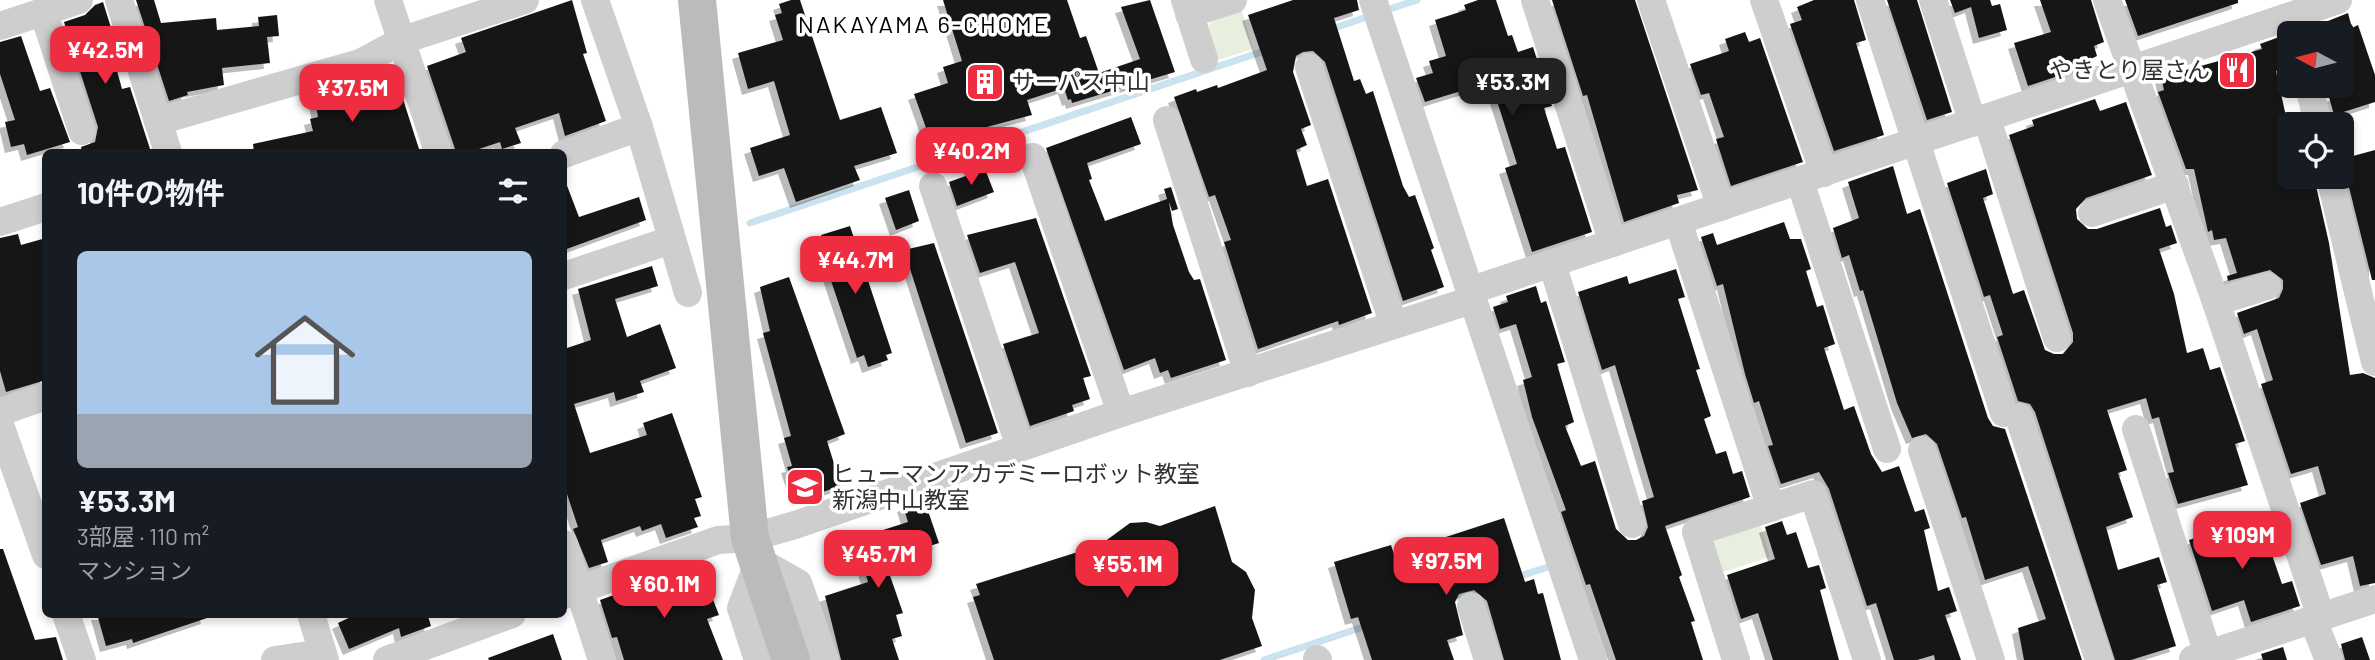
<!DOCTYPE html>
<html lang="ja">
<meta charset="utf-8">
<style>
body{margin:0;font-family:Barlow,"Noto Sans JP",sans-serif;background:#242831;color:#f1f3f6;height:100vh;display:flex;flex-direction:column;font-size:26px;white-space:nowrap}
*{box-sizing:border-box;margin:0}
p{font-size:23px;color:#9ea1a6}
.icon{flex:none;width:38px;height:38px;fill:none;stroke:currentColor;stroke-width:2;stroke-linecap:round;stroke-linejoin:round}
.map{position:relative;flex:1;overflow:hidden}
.panel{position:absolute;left:42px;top:149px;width:525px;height:469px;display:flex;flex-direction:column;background:#171b24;border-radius:10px;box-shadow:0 4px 10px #0003}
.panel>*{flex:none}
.needle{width:46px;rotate:277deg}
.buttons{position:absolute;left:2277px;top:21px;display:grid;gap:14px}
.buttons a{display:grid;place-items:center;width:77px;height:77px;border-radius:10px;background:#171b24;box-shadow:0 4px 10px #0003;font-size:35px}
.price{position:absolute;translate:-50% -60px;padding:0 16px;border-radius:14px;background:#ef2d41;color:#fff;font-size:23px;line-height:46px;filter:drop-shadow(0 2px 4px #0008)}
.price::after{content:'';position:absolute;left:50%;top:42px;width:21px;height:16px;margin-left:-10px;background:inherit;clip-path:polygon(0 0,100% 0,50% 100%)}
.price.active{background:#222;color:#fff}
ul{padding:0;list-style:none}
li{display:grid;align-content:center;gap:14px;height:371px;padding:0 35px}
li+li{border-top:2px solid #363941}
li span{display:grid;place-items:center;height:217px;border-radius:10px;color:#555}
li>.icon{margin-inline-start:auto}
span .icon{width:126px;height:126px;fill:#fffc;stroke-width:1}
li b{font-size:30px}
h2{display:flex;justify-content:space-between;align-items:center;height:84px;padding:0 35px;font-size:30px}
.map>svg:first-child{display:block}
.green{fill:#e8efdf}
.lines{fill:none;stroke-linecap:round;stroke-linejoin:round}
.stream{stroke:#cbe2ef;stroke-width:7}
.building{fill:#181818;filter:url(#shadow)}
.street{stroke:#cecece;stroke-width:28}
.secondary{stroke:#bbb;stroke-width:38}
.labels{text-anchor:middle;stroke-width:7;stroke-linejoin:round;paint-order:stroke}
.poi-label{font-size:23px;fill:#313131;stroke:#fff;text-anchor:start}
.neighbourhood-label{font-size:24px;letter-spacing:2px;fill:#000;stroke:#fff}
</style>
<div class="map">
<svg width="2375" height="660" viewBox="0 0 2375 660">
<defs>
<filter id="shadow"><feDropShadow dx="-6" dy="6" stdDeviation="0" flood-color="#0004"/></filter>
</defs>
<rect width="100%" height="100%" fill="#fff"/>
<!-- green -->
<g class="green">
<polygon points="1242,11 1253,49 1215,61 1206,32 1211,22"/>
<polygon points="1760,524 1770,557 1720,573 1712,548 1715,539"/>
</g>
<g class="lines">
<!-- stream -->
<g class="stream">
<polyline points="1384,11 1417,0"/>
<polyline points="1328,30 1373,15"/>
<polyline points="750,223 1267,50"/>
<polyline points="1514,578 1551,566"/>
<polyline points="1451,599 1483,589"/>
<polyline points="1264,660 1369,625"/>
</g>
</g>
<!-- building -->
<g class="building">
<polygon points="136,0 154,0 161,23 216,18 217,30 259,26 258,17 277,15 279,36 267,37 270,63 222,68 224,85 187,92 188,95 169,101"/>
<polygon points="572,0 587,53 583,54 606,121 565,136 559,113 515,128 521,143 502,149 500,142 470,152 456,152 427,66 466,52 461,38"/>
<polygon points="791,0 800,0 840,120 881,107 897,153 854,166 860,180 796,202 784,168 759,176 750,148 790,135 774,81 748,89 738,53 783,40 775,15 782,13 779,4"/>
<polygon points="943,0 1067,0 1080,38 1086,36 1099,73 1140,59 1121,7 1150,0 1175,72 1072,103 1071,99 1068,100 1064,88 1027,100 1032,115 931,142 914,94 948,83 943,67 962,61"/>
<polygon points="1293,0 1357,0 1359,10 1334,18 1354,81 1360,79 1366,94 1373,91 1403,186 1409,197 1415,195 1434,248 1431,250 1444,287 1403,301 1325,62 1313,51 1303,52 1296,56 1293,72 1311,125 1301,129 1307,145 1296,150 1307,186 1328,179 1372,313 1339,325 1338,321 1258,349 1224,242 1231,240 1215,195 1209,197 1174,97 1196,89 1197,92 1217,85 1218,88 1267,70 1248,15"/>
<polygon points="1478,0 1496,0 1508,36 1512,35 1518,52 1533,47 1552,106 1544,108 1557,149 1565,147 1592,232 1532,252 1505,168 1517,164 1491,82 1425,102 1416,78 1433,73 1429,61 1446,56 1435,20 1466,10 1464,5"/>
<polygon points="1552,0 1635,0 1698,190 1677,195 1679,203 1624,222 1587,95 1583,96"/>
<polygon points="1814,0 1854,0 1866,40 1856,43 1884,135 1834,151 1790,24 1802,20 1797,7"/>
<polygon points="1887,0 1917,0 1952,112 1927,120"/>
<polygon points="1950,0 1990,0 1992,6 2000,4 2007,30 1979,38 1971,7 1955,13"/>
<polygon points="2040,0 2091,0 2104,42 2094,46 2097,56 2089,60 2091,65 2028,86 2014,43 2051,32"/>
<polygon points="2125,0 2238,0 2238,3 2138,36"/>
<polygon points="103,2 117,47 111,49 122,89 130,87 151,152 82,152 81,147 95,142 98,127 64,22 85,15 95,5"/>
<polygon points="2348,13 2352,28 2358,25 2375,75 2375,102 2334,115 2329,97 2341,93 2342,33 2326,33 2323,23"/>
<polygon points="1745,32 1749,42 1760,38 1803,162 1731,186 1716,139 1724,137 1709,93 1701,95 1690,64 1729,51 1725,39"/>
<polygon points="21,36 40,91 50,88 70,142 27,155 24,144 11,147 5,122 15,120 0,74 0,42"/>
<polygon points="2282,36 2289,67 2276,71 2289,130 2289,177 2314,177 2329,243 2350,375 2363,373 2375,378 2375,583 2360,586 2353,556 2321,565 2300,503 2326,494 2318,466 2291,474 2261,384 2273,380 2257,329 2244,334 2237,313 2279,298 2283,289 2283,280 2270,270 2228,281 2227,276 2237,273 2226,238 2214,240 2212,230 2208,232 2194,169 2186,169 2158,92 2164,90 2161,77 2262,49 2260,44"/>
<polygon points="377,78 382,100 402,96 419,149 412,152 254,152 253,144 313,131 310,119 318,117 314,94"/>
<polygon points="2095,99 2100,111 2126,102 2152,175 2086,198 2076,209 2077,219 2088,229 2097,229 2160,208 2166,227 2171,225 2177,243 2159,249 2174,294 2187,353 2203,348 2210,370 2220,367 2245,441 2235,444 2248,485 2178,504 2168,473 2174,472 2159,417 2152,419 2146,398 2107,410 2127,470 2118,473 2133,517 2106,527 2118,570 2159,557 2167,582 2157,585 2176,646 2131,660 2115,660 2035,412 2030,404 2018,401 1997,337 2003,335 1990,295 1984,297 1947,183 1986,169 1993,194 1983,198 2013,294 2024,290 2045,350 2054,354 2063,354 2073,342 2073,333 2009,135 2034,126 2032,120"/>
<polygon points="1131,117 1141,144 1087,163 1092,179 1089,180 1105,221 1167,199 1164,189 1171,187 1178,209 1172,211 1169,202 1173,225 1189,272 1194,280 1200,279 1226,360 1171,378 1168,370 1160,373 1155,358 1124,370 1046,148"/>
<polygon points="2375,150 2375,280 2372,280 2342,159"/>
<polygon points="1893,166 1907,214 1920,209 1988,418 1993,426 2005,429 2082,660 2024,660 2018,628 2046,619 2028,566 1985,580 1966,517 1962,518 1937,444 1926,434 1912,438 1897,403 1863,290 1860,291 1849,255 1842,258 1833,228 1859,218 1848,182"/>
<polygon points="985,169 994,192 957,206 949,182"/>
<polygon points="564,183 566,183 579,217 639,197 646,220 564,250"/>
<polygon points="909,190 919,221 896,230 885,198"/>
<polygon points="1036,218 1091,376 1083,378 1090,399 1072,405 1074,411 1030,426 1003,344 1039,333 1015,262 980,273 967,235"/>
<polygon points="1784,222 1790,239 1801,239 1811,269 1806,271 1817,307 1823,305 1835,344 1824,348 1844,410 1854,406 1871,454 1882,472 1899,466 1915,512 1924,509 1930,528 1924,530 1938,591 1949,587 1957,611 1945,615 1961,660 1935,660 1934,655 1917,660 1894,660 1876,603 1867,606 1829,489 1819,472 1781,484 1768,446 1773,445 1759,401 1754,403 1745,374 1723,284 1717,286 1701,237 1713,233 1717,245"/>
<polygon points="850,226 892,353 886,355 888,360 868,367 864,355 857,358 820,248 825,246 821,235"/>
<polygon points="18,234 21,245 46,238 46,380 6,392 0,371 0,238"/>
<polygon points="934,243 998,433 966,443 904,250"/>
<polygon points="652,266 658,286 615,299 627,337 660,324 676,368 640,381 644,392 616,401 614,392 574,404 590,453 647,435 643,423 672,413 702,497 695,499 701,516 694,518 698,527 666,538 661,524 642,531 640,526 601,540 608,562 589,568 573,529 578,527 564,485 564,349 591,340 578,289"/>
<polygon points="1676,269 1685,297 1678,299 1700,369 1696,370 1711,416 1704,419 1716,454 1726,451 1733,474 1742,471 1750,497 1665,526 1682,575 1679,577 1695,621 1691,622 1703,660 1616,660 1590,584 1586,585 1561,512 1566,510 1532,417 1523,380 1532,377 1516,324 1500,329 1493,307 1508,302 1506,296 1536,286 1541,303 1546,301 1565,362 1557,364 1574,422 1565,426 1581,466 1595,461 1616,529 1628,540 1636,540 1644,536 1648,527 1642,501 1654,497 1615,365 1602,370 1578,292 1627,276 1629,284"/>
<polygon points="789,277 845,434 827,441 841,486 798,500 787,467 792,466 784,438 791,436 763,333 770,331 760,287"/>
<polygon points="924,499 939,543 889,559 891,566 887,567 903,613 896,615 902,636 892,639 899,660 841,660 825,596 868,582 855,539 908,522 903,506"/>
<polygon points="1215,506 1232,562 1246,572 1255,590 1252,618 1262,646 1220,660 994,660 973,597 980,595 976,584 1100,545 1130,523 1146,522 1160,526"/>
<polygon points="2259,517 2282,584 2292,581 2300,606 2251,622 2244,600 2212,611 2189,540"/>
<polygon points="1504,518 1525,582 1534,579 1538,594 1543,593 1561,660 1504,660 1487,601 1474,590 1459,594 1455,602 1463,635 1447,640 1454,660 1372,660 1358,617 1351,619 1334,562 1391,545 1394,554"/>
<polygon points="1782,521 1787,535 1796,532 1808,568 1819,565 1826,588 1820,590 1839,660 1773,660 1758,613 1741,619 1727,575 1775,559 1765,527"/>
<polygon points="0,549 3,549 35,640 56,637 63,660 0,660"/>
<polygon points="689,568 693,580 700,578 706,599 712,597 719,615 707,619 723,660 624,660 617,637 612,638 600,600"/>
<polygon points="97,614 206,614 207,618 133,643 132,639 106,646"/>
<polygon points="357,614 431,614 428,616 431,626 401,637 399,628 349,649 338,623"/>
<polygon points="553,634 562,660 489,660 488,658"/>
<polygon points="2362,637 2370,660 2345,660 2341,644"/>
<polygon points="2283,647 2287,660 2263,660 2261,654"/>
</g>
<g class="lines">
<!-- street -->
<g class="street">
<polyline points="119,0 168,152"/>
<polyline points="388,0 438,152"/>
<polyline points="595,0 639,127 688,293"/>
<polyline points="1185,0 1204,59"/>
<polyline points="1373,0 1593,660"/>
<polyline points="1535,0 1613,243"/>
<polyline points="1651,0 1721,207"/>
<polyline points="1764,0 1824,173"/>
<polyline points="1870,0 2004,413"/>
<polyline points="1933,0 1973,123"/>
<polyline points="2107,0 2216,302 2321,617"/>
<polyline points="43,11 82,131"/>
<polyline points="1189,14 1233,0"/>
<polyline points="0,26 79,0"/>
<polyline points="1309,67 1393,323"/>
<polyline points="2309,86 2318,124"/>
<polyline points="1987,119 2057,338"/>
<polyline points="1167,120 1248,373"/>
<polyline points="158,121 360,63 403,40 525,0"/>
<polyline points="564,154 639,127"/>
<polyline points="1033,157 1121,413"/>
<polyline points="2330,177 2375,362"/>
<polyline points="1800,181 1887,449"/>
<polyline points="933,186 1020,447"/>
<polyline points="2092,213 2175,185"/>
<polyline points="1678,221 1771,508"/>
<polyline points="0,222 46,207"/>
<polyline points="1552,263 1632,524"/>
<polyline points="564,276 671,240"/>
<polyline points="1469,291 2338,0"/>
<polyline points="2216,302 2267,286"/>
<polyline points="0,412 46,396"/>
<polyline points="2019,417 2099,660"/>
<polyline points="0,425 46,555"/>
<polyline points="2136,429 2208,654"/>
<polyline points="1922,450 1991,660"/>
<polyline points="564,544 602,660"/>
<polyline points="564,595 718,540 750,538 795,525 1121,413 1472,300"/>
<polyline points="1471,606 1488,660"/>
<polyline points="66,614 82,660"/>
<polyline points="311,614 325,660"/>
<polyline points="2313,620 2329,660"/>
<polyline points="1317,659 1318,660"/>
<polyline points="2193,659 2375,599"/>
<polyline points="275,660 322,653"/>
<polyline points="387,660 512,614"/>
<polyline points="758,660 741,608 759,561 798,583 825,660"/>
<polyline points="1736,660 1696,532 1813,494 1867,660"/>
</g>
<!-- secondary -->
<polyline class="secondary" points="697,0 750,538 791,660"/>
</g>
<!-- icons -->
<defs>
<symbol id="restaurant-square" viewBox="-11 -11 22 22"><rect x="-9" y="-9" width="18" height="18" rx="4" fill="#ef2d41" stroke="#fff"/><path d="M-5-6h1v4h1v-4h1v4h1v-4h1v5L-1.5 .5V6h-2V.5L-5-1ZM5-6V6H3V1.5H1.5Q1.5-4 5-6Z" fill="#fff"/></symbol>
<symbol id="building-square" viewBox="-11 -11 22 22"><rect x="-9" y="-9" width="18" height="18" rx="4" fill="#ef2d41" stroke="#fff"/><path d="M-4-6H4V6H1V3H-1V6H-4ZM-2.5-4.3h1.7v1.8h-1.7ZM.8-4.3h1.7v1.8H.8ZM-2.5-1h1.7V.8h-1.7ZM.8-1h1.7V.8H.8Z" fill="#fff"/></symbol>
<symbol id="university-square" viewBox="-11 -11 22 22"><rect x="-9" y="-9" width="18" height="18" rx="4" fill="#ef2d41" stroke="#fff"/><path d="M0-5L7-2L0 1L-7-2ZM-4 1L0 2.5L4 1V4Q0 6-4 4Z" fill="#fff"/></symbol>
</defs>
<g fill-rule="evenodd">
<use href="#restaurant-square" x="2215" y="48" width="44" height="44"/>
<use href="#building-square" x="963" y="60" width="44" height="44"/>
<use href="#university-square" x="783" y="465" width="44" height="44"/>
</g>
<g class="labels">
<!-- poi labels -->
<g class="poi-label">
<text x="2210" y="78" text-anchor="end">やきとり屋さん</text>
<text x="1012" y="90">サーパス中山</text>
<text x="832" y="482">ヒューマンアカデミーロボット教室<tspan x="832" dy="26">新潟中山教室</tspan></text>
</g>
<!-- neighbourhood labels -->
<g class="neighbourhood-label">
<text x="924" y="33">NAKAYAMA 6-CHOME</text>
</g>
</g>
</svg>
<div class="buttons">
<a><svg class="needle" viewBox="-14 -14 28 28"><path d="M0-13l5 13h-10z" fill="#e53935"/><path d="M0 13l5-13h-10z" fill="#9ea1a6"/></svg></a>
<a><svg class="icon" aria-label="locate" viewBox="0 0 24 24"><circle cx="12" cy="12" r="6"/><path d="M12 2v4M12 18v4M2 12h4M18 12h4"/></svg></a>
</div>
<b class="price" style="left:105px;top:86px">¥42.5M</b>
<b class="price active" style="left:1512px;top:118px">¥53.3M</b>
<b class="price" style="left:352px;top:124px">¥37.5M</b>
<b class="price" style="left:971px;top:187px">¥40.2M</b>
<b class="price" style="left:855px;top:296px">¥44.7M</b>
<b class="price" style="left:2242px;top:571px">¥109M</b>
<b class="price" style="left:878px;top:590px">¥45.7M</b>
<b class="price" style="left:1446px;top:597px">¥97.5M</b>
<b class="price" style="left:1127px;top:600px">¥55.1M</b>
<b class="price" style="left:664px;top:620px">¥60.1M</b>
<section class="panel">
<h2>10件の物件<svg class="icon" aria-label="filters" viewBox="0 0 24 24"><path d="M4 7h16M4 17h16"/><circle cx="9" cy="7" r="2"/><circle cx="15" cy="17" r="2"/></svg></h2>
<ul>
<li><span style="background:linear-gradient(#a9c7e8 75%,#9aa5b1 0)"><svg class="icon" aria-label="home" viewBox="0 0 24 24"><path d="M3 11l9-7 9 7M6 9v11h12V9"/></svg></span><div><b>¥53.3M</b><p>3部屋 · 110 m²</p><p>マンション</p></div></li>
</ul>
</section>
</div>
